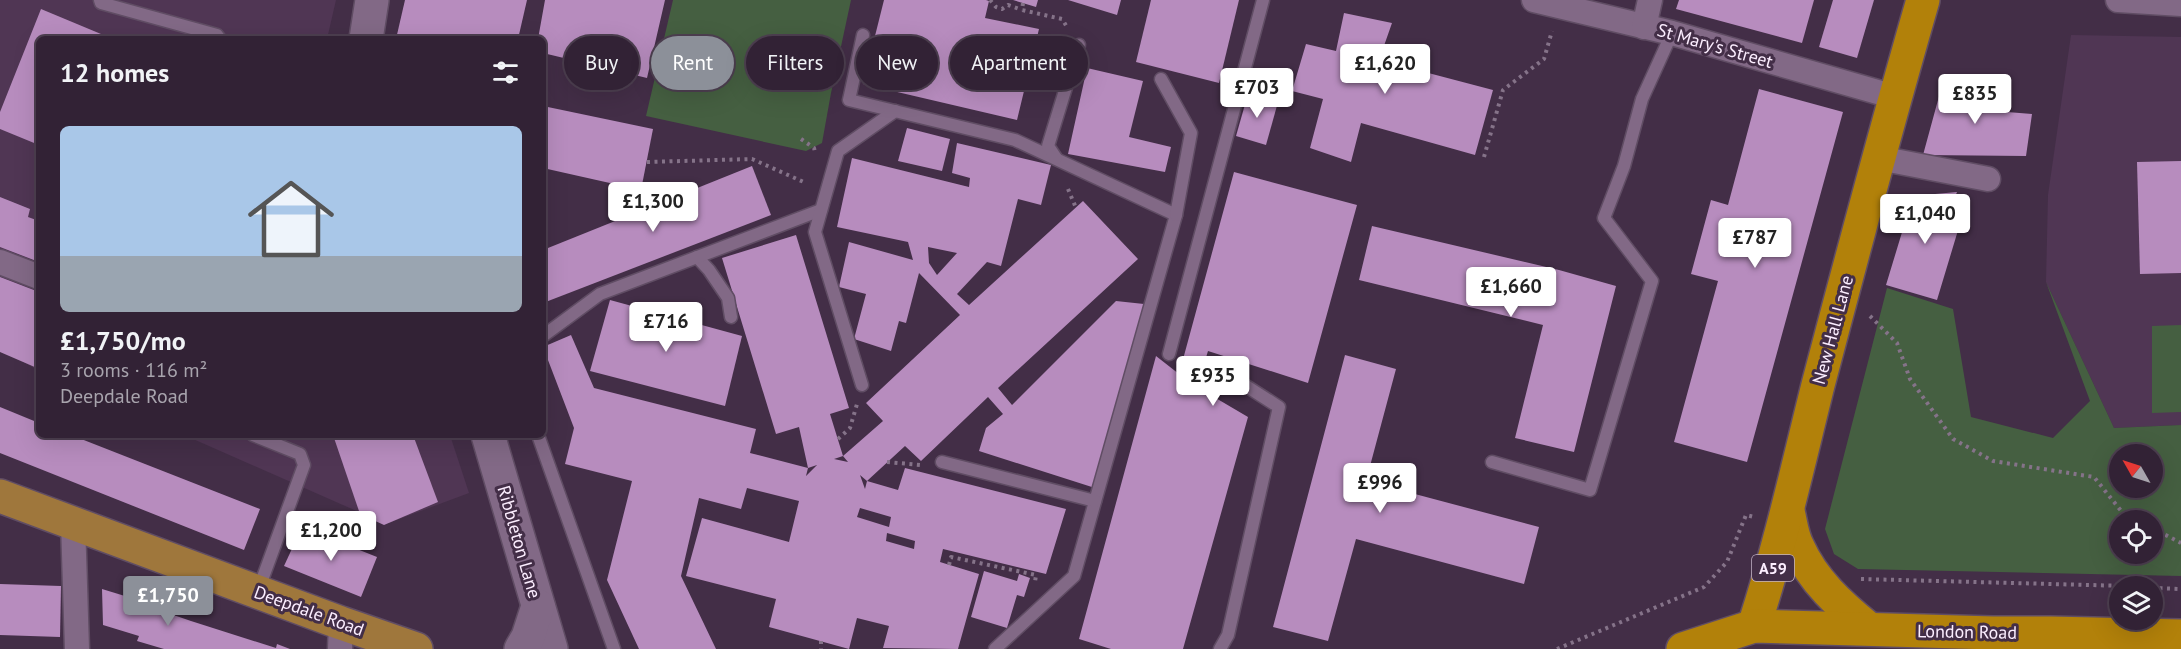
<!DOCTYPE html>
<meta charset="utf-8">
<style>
body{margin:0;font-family:"PT Sans",sans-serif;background:#3d2f41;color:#f1f3f6;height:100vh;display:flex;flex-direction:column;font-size:22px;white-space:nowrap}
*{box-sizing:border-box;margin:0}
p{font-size:20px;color:#a8a4ad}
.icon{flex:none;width:33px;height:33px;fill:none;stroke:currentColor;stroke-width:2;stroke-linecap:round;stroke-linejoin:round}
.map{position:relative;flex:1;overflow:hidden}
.drawer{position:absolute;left:36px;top:36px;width:510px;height:402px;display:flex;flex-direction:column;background:#322235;border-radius:9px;box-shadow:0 6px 24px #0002,0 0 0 2px #4d3f50}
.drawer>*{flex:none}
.banner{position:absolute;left:564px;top:36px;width:570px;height:54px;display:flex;gap:12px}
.needle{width:39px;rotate:309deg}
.buttons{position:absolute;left:2109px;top:444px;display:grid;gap:12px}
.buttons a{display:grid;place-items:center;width:54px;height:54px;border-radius:50%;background:#322235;box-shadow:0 6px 24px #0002,0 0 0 2px #4d3f50;font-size:30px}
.price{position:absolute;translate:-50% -51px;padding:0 14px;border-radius:6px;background:#fff;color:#222;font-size:20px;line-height:39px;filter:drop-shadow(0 2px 3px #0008)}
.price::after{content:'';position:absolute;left:50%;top:36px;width:18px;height:14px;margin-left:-9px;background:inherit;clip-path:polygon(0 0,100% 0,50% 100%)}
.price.current{background:#8c9099;color:#fff}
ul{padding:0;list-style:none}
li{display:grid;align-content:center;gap:12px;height:318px;padding:0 24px}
li span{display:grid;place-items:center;height:186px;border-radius:9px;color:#555}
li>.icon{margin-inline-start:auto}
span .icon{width:108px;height:108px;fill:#fffc;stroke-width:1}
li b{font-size:26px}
h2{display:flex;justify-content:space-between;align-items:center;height:72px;padding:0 24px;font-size:26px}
.tag{padding:0 21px;border-radius:27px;background:#322235;box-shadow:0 6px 24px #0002,0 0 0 2px #4d3f50;font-size:21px;line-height:54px}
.tag.current{background:#8c9099;color:#fff}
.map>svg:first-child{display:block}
.built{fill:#503654}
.green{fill:#455f41;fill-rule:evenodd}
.building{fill:#b78cbe;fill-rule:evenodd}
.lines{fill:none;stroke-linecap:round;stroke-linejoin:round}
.lane-casing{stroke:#604d64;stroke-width:15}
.street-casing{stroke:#604d64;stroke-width:27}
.secondary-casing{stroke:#604d64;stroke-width:36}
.primary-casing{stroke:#604d64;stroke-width:36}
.highway-casing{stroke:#604d64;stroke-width:36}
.path{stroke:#857389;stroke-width:4;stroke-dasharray:3 4.5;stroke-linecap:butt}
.lane{stroke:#826986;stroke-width:12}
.street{stroke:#826986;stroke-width:24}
.secondary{stroke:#826986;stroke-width:33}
.primary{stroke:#9f773c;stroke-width:33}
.highway{stroke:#b2810a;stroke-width:33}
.labels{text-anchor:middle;stroke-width:6;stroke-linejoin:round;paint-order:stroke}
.shield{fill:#432e47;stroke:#c4b4c8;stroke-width:1.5}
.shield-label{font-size:16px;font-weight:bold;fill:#fceeff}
.street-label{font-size:18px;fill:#fceeff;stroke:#432e47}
</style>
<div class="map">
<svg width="2181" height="649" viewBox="0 0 2181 649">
<rect width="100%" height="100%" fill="#432e47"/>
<!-- built -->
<g class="built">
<polygon points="0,0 336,0 327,39 39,39 39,371 0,348"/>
<polygon points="2071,35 2181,37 2181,425 2114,428 2046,282 2048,195"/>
<polygon points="184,435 450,435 469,493 386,524"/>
</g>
<!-- green -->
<g class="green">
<polygon points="673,0 851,0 831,93 822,143 806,151 646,116"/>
<path d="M2046,282L2114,428L2181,425V576L1858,569L1834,554L1825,529L1887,288L1953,309L1971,417L2053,438L2090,401ZM2152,454V488H2120V454ZM2120,520H2152V554H2120Z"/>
<polygon points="2181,325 2181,412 2152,413 2152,326"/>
</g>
<!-- building -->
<g class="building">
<polygon points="405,0 527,0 518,39 396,39"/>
<polygon points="545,0 665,0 647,78 543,53 543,39 538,39"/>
<polygon points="884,0 986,0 989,1 985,18 1039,29 1017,120 863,84"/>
<polygon points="1013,0 1038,0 1036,7"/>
<polygon points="1068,0 1121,0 1117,15"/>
<polygon points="1151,0 1239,0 1219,83 1136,62"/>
<polygon points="1679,0 1814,0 1802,43 1676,9"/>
<polygon points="1833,0 1874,0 1857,58 1819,47"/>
<polygon points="41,9 113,39 39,39 39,145 0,129 0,112"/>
<polygon points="1344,13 1392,23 1379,60 1493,90 1475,155 1361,123 1351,162 1310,148 1323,99 1292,91 1306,44 1336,51"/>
<polygon points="1087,68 1143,81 1129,137 1171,147 1165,172 1068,154"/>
<polygon points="1944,78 1983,86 1981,96 1996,98 1995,111 2032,114 2026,156 1923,155"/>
<polygon points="1759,89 1843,112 1747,462 1674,442 1718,281 1691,274 1711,200 1728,205"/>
<polygon points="1248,94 1278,102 1266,145 1236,136"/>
<polygon points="543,106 653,129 641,190 543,168"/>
<polygon points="907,128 950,139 942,171 898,161"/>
<path d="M957,143L1051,165L1041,205L1018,199L1001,266L987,262L957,294L969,305L1083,201L1138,259L998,388L1012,405L1116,301L1144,304L1095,488L979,451L986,428L1003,414L988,397L921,461L905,446L867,481L860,475L865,489L867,481L898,490L905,468L1066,509L1046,574L943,549L940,562L979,574L958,649L883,648L889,626L857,618L849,649L769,627L776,599L686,576L702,518L789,542L799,501L747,488L741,509L699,498L681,576L716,649H639L607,580L632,481L565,464L574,428L543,347L571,335L594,388L756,429L750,453L808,468L806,476L817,465L808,468L799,427L776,434L722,258L796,235L849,408L830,414L843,456L834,459L848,462L843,456L883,421L866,403L960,315L919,273L906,323L899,321L891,351L854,339L866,294L839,287L849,242L913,260L908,242L837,227L852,158L969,187L970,178L952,173ZM928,247L957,253L937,275L929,263ZM860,508L891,517L889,527L857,517ZM887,533L915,541L914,549L886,541Z"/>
<polygon points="2181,161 2181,273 2140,274 2137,162"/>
<polygon points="752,166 771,215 543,303 543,250"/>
<polygon points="1234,172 1357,205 1308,383 1208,351 1197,387 1248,417 1183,649 1111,649 1079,639 1156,356 1179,374"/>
<polygon points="1957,192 1949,212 1962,217 1937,300 1886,285 1913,196"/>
<polygon points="0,197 30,209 28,217 39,221 39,262 0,247"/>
<polygon points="1372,226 1559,270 1616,286 1574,452 1515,438 1543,325 1359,280"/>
<polygon points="0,277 39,292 39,360 37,368 0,352"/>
<polygon points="610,300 742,336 725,406 590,371"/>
<polygon points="1345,355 1396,369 1366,481 1539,527 1524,584 1356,539 1328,641 1273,627"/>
<polygon points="0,407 39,423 39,435 71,435 260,509 244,550 0,453"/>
<polygon points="333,435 413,435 438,502 384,525 360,514"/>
<polygon points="302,527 377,557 361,597 284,566"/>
<polygon points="984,571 1017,581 1019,574 1030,578 1024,597 1017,595 1007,628 971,617"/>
<polygon points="0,584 61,586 60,637 0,635"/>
<polygon points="102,589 151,604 150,607 191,621 276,648 277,644 290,649 164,649 137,641 139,636 103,625"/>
</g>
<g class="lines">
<defs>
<g id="lane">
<polyline points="100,0 101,3 217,35 220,39"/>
<polyline points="863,35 849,100 1015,140 1176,215 1074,576 995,649"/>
<polyline points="1161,79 1191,133 1176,215"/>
<polyline points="1056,158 1048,146 1079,45"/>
<polyline points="697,257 709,270 728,298 731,317"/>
<polyline points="543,336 600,294 821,210"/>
<polyline points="1169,354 1263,0"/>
<polyline points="1218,368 1279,407 1228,635 1220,649"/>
<polyline points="862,385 815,232 838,151 895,111"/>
<polyline points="253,435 300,454 304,465 258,591"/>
<polyline points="538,435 614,649"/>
<polyline points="942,462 1095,501"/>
<polyline points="1492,462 1590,490 1652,281 1604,218 1624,166 1642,99 1672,33"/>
</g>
<g id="street">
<polyline points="1534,0 1672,33 1895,97"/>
<polyline points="2118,0 2181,4"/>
<polyline points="1644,27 1650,0"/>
<polyline points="1879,158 1988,179"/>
<polyline points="0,262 39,277"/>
<polyline points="73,522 77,649"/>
<polyline points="340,649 341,623"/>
</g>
<g id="secondary">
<polyline points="366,39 372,0"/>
<polyline points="488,435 551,649"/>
<polyline points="521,649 528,637 538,606"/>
</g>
<polyline id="primary" points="0,496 341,623 416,649"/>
<g id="highway">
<path d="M1788,511C1791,523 1792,536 1798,547C1813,581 1840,605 1868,628"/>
<path d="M1754,626C1780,546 1798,465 1818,385C1852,256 1886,128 1923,0"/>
<polyline points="1683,649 1754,626 1993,633 2051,633 2181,636"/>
</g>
</defs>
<!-- lane casing -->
<use href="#lane" class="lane-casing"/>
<!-- street casing -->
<use href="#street" class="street-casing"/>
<!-- secondary casing -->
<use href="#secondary" class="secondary-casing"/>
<!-- primary casing -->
<use href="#primary" class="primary-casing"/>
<!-- highway casing -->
<use href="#highway" class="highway-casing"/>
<!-- path -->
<g class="path">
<polyline points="990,0 996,7 1002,9 1008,5 1022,10"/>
<polyline points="1023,3 1022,10 1062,19 1067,27"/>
<polyline points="1027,80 1043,90"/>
<polyline points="801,139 814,148 815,152"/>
<polyline points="1484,157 1503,90 1544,59 1552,31"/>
<polyline points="647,162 752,159 806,183"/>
<polyline points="1068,189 1076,208"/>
<polyline points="1870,316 1897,343 1910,379 1953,439 1993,461 2094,477 2122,512 2139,520"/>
<polyline points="838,439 850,428 857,404"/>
<polyline points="887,462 921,465"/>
<polyline points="2152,528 2181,543"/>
<polyline points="949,565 951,557 1036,575 1035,582"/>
<polyline points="1861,579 2127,586"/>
<polyline points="2152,588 2181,589"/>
<polyline points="821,641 821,649"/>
<polyline points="1557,649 1704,587 1727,562 1746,515 1754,517"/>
</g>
<!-- lane -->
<use href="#lane" class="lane"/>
<!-- street -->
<use href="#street" class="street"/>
<!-- secondary -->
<use href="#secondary" class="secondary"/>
<!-- primary -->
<use href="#primary" class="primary"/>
<!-- highway -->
<use href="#highway" class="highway"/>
</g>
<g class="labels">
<!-- shield labels -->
<rect class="shield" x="1752" y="555" width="42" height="26" rx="4.5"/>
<g class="shield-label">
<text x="1773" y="574">A59</text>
</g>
<!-- street labels -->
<g class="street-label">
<text transform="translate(1715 46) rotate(16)" y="6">St Mary's Street</text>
<text transform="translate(1833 330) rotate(-75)" y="6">New Hall Lane</text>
<text transform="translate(519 542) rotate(74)" y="6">Ribbleton Lane</text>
<text transform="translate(309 611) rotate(20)" y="6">Deepdale Road</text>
<text transform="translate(1967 632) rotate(1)" y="6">London Road</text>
</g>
</g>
</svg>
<div class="buttons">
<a><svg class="needle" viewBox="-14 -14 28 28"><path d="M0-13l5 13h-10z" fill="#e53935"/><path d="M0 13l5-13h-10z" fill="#a8a4ad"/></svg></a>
<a><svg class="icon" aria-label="locate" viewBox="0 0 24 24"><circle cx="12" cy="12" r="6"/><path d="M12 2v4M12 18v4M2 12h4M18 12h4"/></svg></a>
<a><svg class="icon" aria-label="layers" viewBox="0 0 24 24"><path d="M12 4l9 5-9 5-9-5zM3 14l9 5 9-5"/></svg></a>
</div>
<b class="price" style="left:1385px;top:95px">£1,620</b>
<b class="price" style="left:1257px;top:119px">£703</b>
<b class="price" style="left:1975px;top:125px">£835</b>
<b class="price" style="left:653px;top:233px">£1,300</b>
<b class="price" style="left:1925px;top:245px">£1,040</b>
<b class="price" style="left:1755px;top:269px">£787</b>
<b class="price" style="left:1511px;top:318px">£1,660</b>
<b class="price" style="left:666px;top:353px">£716</b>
<b class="price" style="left:1213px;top:407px">£935</b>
<b class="price" style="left:1380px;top:514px">£996</b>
<b class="price" style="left:331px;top:562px">£1,200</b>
<b class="price current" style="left:168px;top:627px">£1,750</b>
<div class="banner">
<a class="tag">Buy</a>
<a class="tag current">Rent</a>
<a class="tag">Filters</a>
<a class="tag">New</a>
<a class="tag">Apartment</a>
</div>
<section class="drawer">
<h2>12 homes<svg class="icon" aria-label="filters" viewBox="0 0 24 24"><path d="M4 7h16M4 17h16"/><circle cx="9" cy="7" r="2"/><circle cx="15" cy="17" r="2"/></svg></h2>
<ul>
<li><span style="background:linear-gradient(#a9c7e8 70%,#9aa5b1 0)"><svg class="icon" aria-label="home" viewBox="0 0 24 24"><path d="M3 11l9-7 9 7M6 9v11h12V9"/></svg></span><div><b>£1,750/mo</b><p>3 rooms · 116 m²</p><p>Deepdale Road</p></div></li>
</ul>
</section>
</div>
